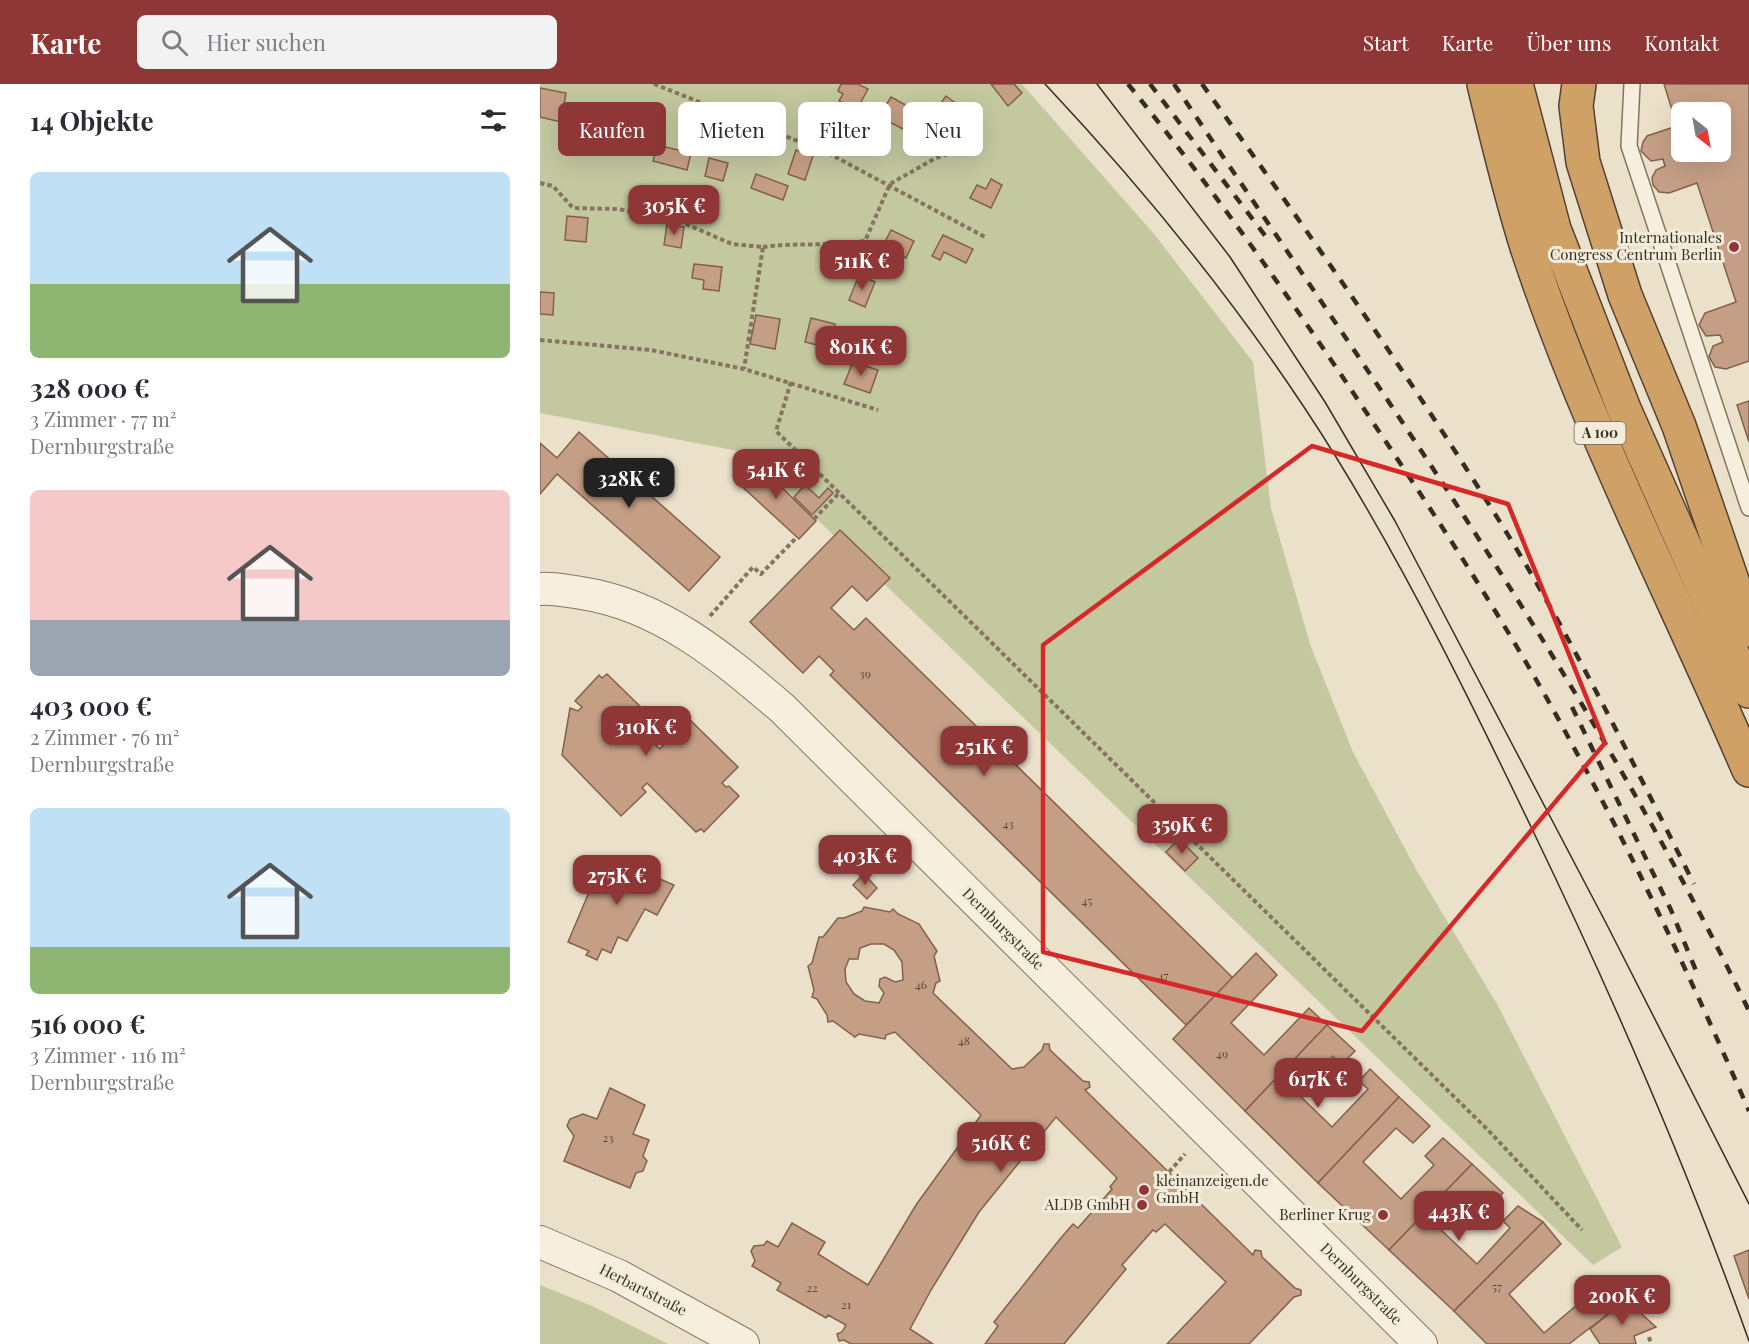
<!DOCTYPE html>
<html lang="de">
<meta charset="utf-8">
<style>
body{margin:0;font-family:"Playfair Display",serif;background:#f2f2f3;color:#2b2b33;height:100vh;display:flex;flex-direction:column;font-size:22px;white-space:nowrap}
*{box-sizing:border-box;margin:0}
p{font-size:20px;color:#7c7c81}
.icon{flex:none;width:33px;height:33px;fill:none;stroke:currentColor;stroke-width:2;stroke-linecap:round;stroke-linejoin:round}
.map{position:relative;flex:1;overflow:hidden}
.side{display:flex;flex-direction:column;background:#fff;width:540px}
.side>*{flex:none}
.top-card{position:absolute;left:18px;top:18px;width:570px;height:54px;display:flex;gap:12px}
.needle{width:39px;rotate:149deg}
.tools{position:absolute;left:1131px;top:18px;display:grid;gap:12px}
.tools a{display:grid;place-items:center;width:60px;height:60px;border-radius:9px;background:#fff;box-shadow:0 6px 24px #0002;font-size:30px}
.price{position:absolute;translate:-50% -51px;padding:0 14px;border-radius:12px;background:#8f3737;color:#fff;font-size:20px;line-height:39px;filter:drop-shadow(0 2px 3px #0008)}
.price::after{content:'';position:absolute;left:50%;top:36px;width:18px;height:14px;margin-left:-9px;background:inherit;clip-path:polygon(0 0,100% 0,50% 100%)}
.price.active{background:#222;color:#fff}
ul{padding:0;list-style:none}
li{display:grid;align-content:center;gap:12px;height:318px;padding:0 30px}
li span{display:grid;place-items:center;height:186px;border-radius:9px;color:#555}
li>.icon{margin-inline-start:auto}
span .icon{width:108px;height:108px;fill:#fffc;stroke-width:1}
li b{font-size:26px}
h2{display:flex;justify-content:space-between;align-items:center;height:72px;padding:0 30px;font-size:26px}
.chip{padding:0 21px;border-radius:9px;background:#fff;box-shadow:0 6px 24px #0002;font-size:21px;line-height:54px}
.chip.active{background:#8f3737;color:#fff}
header{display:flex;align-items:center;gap:36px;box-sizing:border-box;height:84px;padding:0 30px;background:#8f3737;color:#fff}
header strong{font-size:28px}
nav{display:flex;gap:33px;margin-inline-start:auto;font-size:21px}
.search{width:420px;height:54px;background:#f2f2f3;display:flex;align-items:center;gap:15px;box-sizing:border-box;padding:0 21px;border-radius:9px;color:#7c7c81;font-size:22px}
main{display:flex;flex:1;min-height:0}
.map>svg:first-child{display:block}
.green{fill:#c3c89f}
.building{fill:#c59f85;stroke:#836049;stroke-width:1.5;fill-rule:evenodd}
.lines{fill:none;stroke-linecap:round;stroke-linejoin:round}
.lane-casing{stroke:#867460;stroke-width:18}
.street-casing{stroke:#867460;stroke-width:34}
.highway-casing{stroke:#544334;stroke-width:36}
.path{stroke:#867460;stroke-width:4;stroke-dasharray:4.5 3;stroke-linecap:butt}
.lane{stroke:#f6efdd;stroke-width:15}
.street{stroke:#f6efdd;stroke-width:32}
.highway{stroke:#d0a166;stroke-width:33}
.tram{stroke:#382d22;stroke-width:1.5}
.rail{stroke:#382d22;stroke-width:4.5;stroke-dasharray:10 10;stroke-linecap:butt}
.marked{fill:none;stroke:#d62828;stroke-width:4.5;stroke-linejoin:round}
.poi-dot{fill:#8f3737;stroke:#f3ecda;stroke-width:2}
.labels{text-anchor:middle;stroke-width:6;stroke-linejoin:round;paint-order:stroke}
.number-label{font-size:12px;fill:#5b4a3b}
.shield{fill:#f3ecda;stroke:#706659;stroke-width:1.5}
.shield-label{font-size:14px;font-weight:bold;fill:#382d22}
.poi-label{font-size:15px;fill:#382d22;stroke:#f3ecda;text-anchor:end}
.street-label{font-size:15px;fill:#382d22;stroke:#f3ecda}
</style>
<header>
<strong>Karte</strong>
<div class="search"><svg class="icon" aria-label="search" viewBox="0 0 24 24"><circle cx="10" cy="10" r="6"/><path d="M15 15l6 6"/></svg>Hier suchen</div>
<nav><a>Start</a><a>Karte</a><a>Über uns</a><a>Kontakt</a></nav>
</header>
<main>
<section class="side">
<h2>14 Objekte<svg class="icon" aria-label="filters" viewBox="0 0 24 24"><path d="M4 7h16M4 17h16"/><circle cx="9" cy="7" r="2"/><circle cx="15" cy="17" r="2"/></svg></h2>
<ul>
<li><span style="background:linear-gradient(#bfe0f5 60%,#8fb573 0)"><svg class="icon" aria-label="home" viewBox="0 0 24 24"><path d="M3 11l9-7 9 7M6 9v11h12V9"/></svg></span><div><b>328 000 €</b><p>3 Zimmer · 77 m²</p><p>Dernburgstraße</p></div></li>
<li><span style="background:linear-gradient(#f6c9c9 70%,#9aa5b1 0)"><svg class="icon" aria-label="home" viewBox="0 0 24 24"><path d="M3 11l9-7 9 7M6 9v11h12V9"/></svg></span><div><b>403 000 €</b><p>2 Zimmer · 76 m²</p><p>Dernburgstraße</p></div></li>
<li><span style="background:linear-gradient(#bfe0f5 75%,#8fb573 0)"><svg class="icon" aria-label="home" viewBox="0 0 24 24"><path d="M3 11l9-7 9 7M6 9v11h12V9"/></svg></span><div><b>516 000 €</b><p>3 Zimmer · 116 m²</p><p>Dernburgstraße</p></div></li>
</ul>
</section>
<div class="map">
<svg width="1209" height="1260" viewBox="0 0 1209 1260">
<rect width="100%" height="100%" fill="#ebe1cb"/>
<!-- green -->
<g class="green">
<polygon points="0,0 482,0 614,150 713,278 731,424 770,560 813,668 877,787 957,920 1082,1163 1053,1181 208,369 0,329"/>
<polygon points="0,1201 52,1222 128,1260 0,1260"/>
</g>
<!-- building -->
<g class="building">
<polygon points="301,0 318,0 328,5 317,25 299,17 303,10 298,7"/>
<polygon points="451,0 474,0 482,9 468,22"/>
<path d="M1124,0H1209V277L1186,285L1175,283L1169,273L1173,262L1183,258L1180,251L1166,252L1159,241L1165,229L1196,218L1157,99L1129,109L1119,108L1113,101L1112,94L1116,86L1125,82L1123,75L1111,77L1101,67L1103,58L1107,52L1137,42ZM1142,28H1180V68H1142Z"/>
<polygon points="0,4 26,9 21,38 0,33"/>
<polygon points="406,12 425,26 416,39 397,24"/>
<polygon points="351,13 380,29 370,49 346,36 350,30 343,26"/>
<polygon points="57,21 93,31 89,49 65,42 63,50 50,46"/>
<polygon points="182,39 212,52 206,66 176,53"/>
<polygon points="117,61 151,69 147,86 113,77"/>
<polygon points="256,66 273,72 265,96 248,90"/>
<polygon points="169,74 188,79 183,97 165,92"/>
<polygon points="216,90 248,102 243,116 211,104"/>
<polygon points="451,95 462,101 451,124 430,114 437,101 446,105"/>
<polygon points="27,132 48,134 46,158 25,156"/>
<polygon points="127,140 144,143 141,164 124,161"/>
<polygon points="351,146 374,157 366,174 343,162"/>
<polygon points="403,151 433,165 426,179 404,168 400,176 392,172"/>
<polygon points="154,180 182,183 179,207 163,205 164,196 152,194"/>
<polygon points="319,191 335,198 325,223 309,216"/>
<polygon points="0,208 14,209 13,231 0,230"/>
<polygon points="216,231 240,235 235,265 210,260"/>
<polygon points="271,234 295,240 289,264 265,258"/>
<polygon points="313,278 338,286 330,309 304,300"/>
<polygon points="1209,317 1209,358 1197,321"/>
<polygon points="39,348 180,473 149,507 17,390 0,410 0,359 17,374"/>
<polygon points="216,378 276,437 259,455 196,397"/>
<polygon points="265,401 279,414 288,404 293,409 272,431 254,413"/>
<polygon points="300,446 350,494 327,517 312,502 291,524 314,546 326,534 693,894 646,941 290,591 294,587 279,572 263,589 210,538"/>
<polygon points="67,590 111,633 103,641 112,651 108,654 120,665 124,660 121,657 146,632 198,683 182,699 186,703 189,702 199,712 164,748 161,745 156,748 107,699 102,704 106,708 81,732 22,671 30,624 38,627 42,623 35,617 59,591 62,594"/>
<polygon points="639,755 658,774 645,787 626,768"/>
<polygon points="69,773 134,801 117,831 105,825 87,857 78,853 71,869 62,865 57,876 46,871 49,867 28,858 55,794 61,790 65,781 63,778"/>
<polygon points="324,790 337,804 327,815 313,801"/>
<path d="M324,823L350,828L353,825L358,830L379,840L397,867L394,872L400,897L396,899L393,909L472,985L484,983L502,966L504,960H509L510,966L543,997L549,998L550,1003L545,1006L713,1171L715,1166L721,1167L722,1173L755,1204L761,1206V1211L754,1213L709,1260H627L686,1198L625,1140L616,1148L613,1146L582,1181L586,1185L524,1260H445L458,1242L454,1238L520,1155L533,1140L538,1144L572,1105L570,1103L577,1094L516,1033L439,1128L391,1206L370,1245L393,1260H311L304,1256L299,1257L297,1250L302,1248L306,1241L288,1231L286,1234L237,1206L241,1199L212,1182L215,1177L211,1167L214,1162L224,1161L227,1157L238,1163L252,1139L285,1158L278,1170L328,1201L376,1121L441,1031L355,948L346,951L345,955L319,950L315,953L293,937L288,938L287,931L277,915L272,913L274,906L268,882L272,879L279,853H283L298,834H304L322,827ZM331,860H344L354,866L362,878L363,896L355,898L345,893L340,895L339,902L344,909L339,919L325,917L314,910L306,898L305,885L309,875H318L320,864Z"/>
<polygon points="716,869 737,891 691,939 724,971 769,924 787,941 705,1027 633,955"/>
<polygon points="787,941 815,967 801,981 793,972 757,1009 792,1043 828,1005 819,997 830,985 859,1013 778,1099 705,1027"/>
<polygon points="70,1004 105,1021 93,1050 109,1056 103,1072 107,1077 103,1087 96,1089 90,1104 24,1077 34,1052 27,1042 30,1035 43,1030 57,1035"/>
<polygon points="859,1013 890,1042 873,1059 856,1044 823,1078 861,1115 894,1081 885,1072 903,1054 932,1080 849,1166 778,1099"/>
<polygon points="932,1080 963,1109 948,1124 932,1109 899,1144 937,1180 970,1144 963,1137 978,1122 1003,1138 914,1227 849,1166"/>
<polygon points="1003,1138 1021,1160 969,1210 1004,1249 1065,1197 1086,1216 1029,1260 947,1260 914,1227"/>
<polygon points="1209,1166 1209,1215 1194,1172"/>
<polygon points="1086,1216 1116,1243 1094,1252 1096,1260 1060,1260 1050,1245"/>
</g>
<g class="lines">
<defs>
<polyline id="lane" points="1092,0 1089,62 1209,424"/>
<g id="street">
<path d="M0,505C13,504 28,507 41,509C121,521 182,573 242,624L881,1260"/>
<polyline points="0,1158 79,1192 203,1260"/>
</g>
<g id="highway">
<path d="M944,0C957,54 970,109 987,163C1045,340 1135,514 1209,686"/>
<polyline points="976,0 1014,145 1084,325 1209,607"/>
<polyline points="1039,0 1036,22 1043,78 1085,211 1139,342 1209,546"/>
</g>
</defs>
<!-- lane casing -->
<use href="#lane" class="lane-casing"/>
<!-- street casing -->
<use href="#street" class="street-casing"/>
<!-- highway casing -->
<use href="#highway" class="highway-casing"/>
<!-- path -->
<g class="path">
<polyline points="114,0 288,69 445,153"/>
<polyline points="0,99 13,102 33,124 78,125 141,138 192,160 223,163 204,285"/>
<path d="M223,163C257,158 291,163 325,157L350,100L394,75L440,58"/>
<polyline points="0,256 111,266 204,285 338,326"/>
<polyline points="251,298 236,347 947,1045 1042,1146"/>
<polyline points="274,435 299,409"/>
<polyline points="170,532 213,483 221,490 257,453"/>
<polyline points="629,1088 645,1070"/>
<polyline points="1109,1253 1111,1260"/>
</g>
<!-- lane -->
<use href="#lane" class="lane"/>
<!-- street -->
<use href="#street" class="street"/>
<!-- highway -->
<use href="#highway" class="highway"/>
<!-- tram -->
<g class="tram">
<path d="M505,0C613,115 713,239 796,373C870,493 932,620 993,747C1073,913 1147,1083 1209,1257"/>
<polyline points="557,0 690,173 785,318 855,437 1066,839 1209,1120"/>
</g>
<!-- rail -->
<g class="rail">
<path d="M588,0C673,105 751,215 826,328C899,437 971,546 1033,662C1098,781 1155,903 1209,1027"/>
<polyline points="610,0 730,158"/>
<path d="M634,0C836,301 1051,600 1209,927"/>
<path d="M662,0C767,146 870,293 965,446C1035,560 1094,681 1154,800"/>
<polyline points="1032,623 1131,826 1157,889"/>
</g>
</g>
<!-- marked area -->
<path class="marked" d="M772,362L968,420L1065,659L822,947L503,868V561Z"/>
<!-- markers -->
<g class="poi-dot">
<circle cx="1194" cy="163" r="6"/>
<circle cx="604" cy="1106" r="6"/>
<circle cx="602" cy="1121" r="6"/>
<circle cx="843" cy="1131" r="6"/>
</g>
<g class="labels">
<!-- number labels -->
<g class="number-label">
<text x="325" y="594">39</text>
<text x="468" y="744">43</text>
<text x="547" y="821">45</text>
<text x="623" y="896">47</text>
<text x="381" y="905">46</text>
<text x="424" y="961">48</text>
<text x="682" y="974">49</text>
<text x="68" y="1058">23</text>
<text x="957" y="1207">57</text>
<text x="272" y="1208">22</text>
<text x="306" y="1225">21</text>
</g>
<!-- shield labels -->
<rect class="shield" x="1034.5" y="338" width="51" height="22" rx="4.5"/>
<g class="shield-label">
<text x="1060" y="354">A 100</text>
</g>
<!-- poi labels -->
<g class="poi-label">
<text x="1182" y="159">Internationales<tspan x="1182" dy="17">Congress Centrum Berlin</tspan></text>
<text x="616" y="1102" text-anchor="start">kleinanzeigen.de<tspan x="616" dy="17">GmbH</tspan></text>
<text x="590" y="1126">ALDB GmbH</text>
<text x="831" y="1136">Berliner Krug</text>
</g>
<!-- street labels -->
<g class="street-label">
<text transform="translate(463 845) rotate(45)" y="5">Dernburgstraße</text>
<text transform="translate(821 1200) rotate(45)" y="5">Dernburgstraße</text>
<text transform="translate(103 1206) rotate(27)" y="5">Herbartstraße</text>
</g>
</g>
</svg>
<div class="tools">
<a><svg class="needle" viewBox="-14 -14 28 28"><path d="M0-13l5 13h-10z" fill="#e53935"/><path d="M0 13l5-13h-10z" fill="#7c7c81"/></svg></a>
</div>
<b class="price" style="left:134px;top:152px">305K €</b>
<b class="price" style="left:322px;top:207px">511K €</b>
<b class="price" style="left:321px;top:293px">801K €</b>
<b class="price" style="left:236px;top:416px">541K €</b>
<b class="price active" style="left:89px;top:425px">328K €</b>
<b class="price" style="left:106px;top:673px">310K €</b>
<b class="price" style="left:444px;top:693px">251K €</b>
<b class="price" style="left:642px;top:771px">359K €</b>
<b class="price" style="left:325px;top:802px">403K €</b>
<b class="price" style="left:77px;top:822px">275K €</b>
<b class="price" style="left:778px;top:1025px">617K €</b>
<b class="price" style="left:461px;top:1089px">516K €</b>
<b class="price" style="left:919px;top:1158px">443K €</b>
<b class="price" style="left:1082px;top:1242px">200K €</b>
<div class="top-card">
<a class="chip active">Kaufen</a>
<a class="chip">Mieten</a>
<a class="chip">Filter</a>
<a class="chip">Neu</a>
</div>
</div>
</main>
